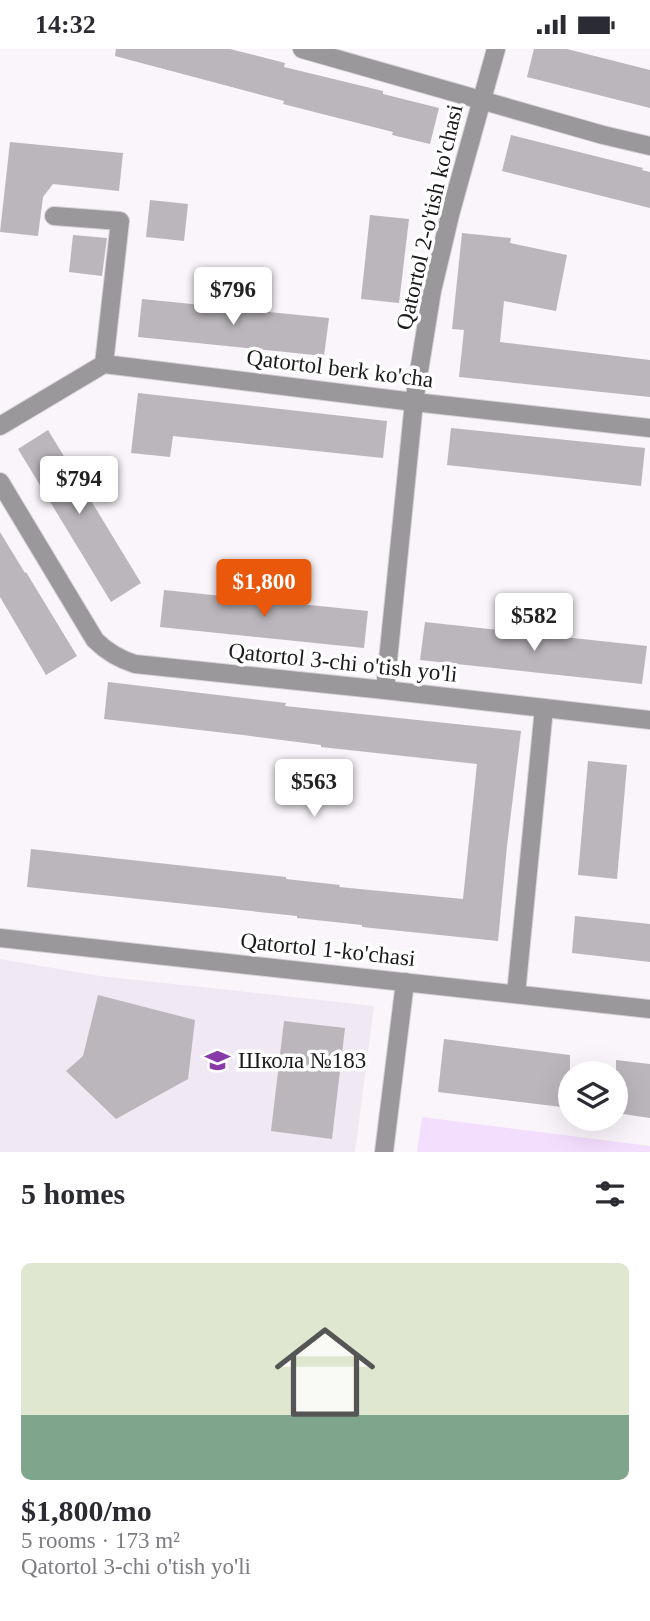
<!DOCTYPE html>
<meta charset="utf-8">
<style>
body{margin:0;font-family:Georgia,serif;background:#f7f7f7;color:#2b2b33;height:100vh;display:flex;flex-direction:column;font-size:26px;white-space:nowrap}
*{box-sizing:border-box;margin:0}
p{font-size:23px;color:#7c7c81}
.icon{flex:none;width:38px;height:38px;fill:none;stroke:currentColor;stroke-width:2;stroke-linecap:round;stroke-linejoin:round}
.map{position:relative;height:1103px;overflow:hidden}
.drawer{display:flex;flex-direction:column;background:#fff;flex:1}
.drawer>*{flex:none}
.tools{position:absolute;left:558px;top:1012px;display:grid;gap:14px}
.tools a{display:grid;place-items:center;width:70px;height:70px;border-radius:50%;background:#fff;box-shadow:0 7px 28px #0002;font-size:35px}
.price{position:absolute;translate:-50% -60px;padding:0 16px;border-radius:7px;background:#fff;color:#222;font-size:23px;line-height:46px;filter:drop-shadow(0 2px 4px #0008)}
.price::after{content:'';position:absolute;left:50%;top:42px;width:21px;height:16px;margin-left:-10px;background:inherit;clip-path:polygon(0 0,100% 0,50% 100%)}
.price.active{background:#ea580c;color:#fff}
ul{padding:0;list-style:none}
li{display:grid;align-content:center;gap:14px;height:371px;padding:0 21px}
li span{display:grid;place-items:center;height:217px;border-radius:10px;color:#555}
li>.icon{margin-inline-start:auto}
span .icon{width:126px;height:126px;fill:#fffc;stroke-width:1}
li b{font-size:30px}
h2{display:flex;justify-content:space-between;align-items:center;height:84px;padding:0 21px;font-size:30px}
.status{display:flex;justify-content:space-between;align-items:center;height:49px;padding:0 35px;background:#fff;direction:ltr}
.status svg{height:19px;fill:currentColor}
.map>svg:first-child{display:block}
.built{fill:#f0e8f3}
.green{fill:#f3defd}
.building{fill:#bab6bb}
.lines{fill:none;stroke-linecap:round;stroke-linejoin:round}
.minor-casing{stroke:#d5d2d6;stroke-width:20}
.minor{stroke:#9a989a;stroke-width:18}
.labels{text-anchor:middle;stroke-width:7;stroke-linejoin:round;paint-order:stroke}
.street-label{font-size:23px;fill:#1b1a1b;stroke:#fff}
.poi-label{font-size:23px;fill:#1b1a1b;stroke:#fff;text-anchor:start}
</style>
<div class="status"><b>14:32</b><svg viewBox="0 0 49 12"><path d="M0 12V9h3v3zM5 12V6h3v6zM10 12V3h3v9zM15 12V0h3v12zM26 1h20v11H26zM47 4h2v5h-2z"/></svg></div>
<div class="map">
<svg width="650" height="1103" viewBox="0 0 650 1103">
<rect width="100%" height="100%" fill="#f9f5fa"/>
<!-- built -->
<polygon class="built" points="0,910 100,927 374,957 355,1103 0,1103"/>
<!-- green -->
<polygon class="green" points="422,1068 650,1097 650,1103 417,1103"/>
<!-- building -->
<g class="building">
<polygon points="116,0 230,0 285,14 284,18 383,42 383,45 439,59 430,95 392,86 393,83 283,55 284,52 115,7"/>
<polygon points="534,0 567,0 650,21 650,59 527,28"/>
<polygon points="511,86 643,119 642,121 650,123 650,159 502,122"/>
<polygon points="10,93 123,104 119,142 53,135 43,148 38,187 0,183"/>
<polygon points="150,151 188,155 184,192 146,188"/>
<polygon points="370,166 409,170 399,254 361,250"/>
<polygon points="462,184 511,189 510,194 567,206 556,262 504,252 500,293 650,311 650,348 459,328 464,281 452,280"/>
<polygon points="73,186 107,189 102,227 69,223"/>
<polygon points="142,250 329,269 324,307 138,288"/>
<polygon points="138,344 387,372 383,409 173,387 170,408 131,404"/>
<polygon points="451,379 645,399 641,437 447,416"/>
<polygon points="48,381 141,534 111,553 18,400"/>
<polygon points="0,483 25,524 26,523 77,607 46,626 0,548"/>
<polygon points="164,541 368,562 364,599 160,578"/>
<polygon points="425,573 647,597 642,635 420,611"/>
<polygon points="108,633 286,654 285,657 521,682 507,797 498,892 362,878 362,876 297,869 297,867 27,838 31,800 286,828 286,830 340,836 339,838 463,850 477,715 321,698 321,696 243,686 104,670"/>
<polygon points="588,712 627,716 617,830 578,826"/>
<polygon points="575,867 650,875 650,913 572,904"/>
<polygon points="98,946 195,971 188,1030 116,1070 66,1022 83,1007"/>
<polygon points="284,972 345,979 332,1090 271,1082"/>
<polygon points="444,990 570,1006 570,1059 438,1043"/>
<polygon points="616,1011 650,1015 650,1069 616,1064"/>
</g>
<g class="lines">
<defs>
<g id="minor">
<polyline points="302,0 603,86 650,97"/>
<polyline points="54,167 120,172 104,315"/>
<polyline points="0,377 104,315 414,353 650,379"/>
<path d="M0,433L95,591C107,603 119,610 135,615L385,641L650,671"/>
<polyline points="385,641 414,353 432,242 451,162 496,0"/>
<polyline points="0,889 650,960"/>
<polyline points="516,945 544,659"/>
<polyline points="384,1103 405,933"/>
</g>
</defs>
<!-- minor casing -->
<use href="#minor" class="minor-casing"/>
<!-- minor -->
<use href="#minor" class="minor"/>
</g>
<!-- icons -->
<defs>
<symbol id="school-bare" viewBox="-9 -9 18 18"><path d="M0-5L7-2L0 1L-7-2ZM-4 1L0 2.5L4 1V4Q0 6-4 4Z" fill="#8a39a8" stroke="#fff" stroke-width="2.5" paint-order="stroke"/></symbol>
</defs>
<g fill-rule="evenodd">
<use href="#school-bare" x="200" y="994" width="35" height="35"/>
</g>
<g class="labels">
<!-- street labels -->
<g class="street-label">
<text transform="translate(429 168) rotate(-77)" y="8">Qatortol 2-o'tish ko'chasi</text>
<text transform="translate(340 319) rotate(7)" y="8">Qatortol berk ko'cha</text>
<text transform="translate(343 613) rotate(6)" y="8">Qatortol 3-chi o'tish yo'li</text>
<text transform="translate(328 900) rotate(6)" y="8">Qatortol 1-ko'chasi</text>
</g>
<!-- poi labels -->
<g class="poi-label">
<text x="238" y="1019">Школа №183</text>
</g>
</g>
</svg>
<div class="tools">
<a><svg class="icon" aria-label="layers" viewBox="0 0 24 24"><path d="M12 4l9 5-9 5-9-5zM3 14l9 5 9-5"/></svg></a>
</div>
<b class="price" style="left:233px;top:278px">$796</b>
<b class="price" style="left:79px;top:467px">$794</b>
<b class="price active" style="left:264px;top:570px">$1,800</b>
<b class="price" style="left:534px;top:604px">$582</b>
<b class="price" style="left:314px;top:770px">$563</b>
</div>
<section class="drawer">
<h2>5 homes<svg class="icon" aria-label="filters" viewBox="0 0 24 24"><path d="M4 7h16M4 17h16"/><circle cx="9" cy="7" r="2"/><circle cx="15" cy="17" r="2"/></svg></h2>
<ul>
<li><span style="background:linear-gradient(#dfe7d0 70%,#7fa58c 0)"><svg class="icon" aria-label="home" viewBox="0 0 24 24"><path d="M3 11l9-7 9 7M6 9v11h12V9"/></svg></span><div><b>$1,800/mo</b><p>5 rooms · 173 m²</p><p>Qatortol 3-chi o'tish yo'li</p></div></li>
</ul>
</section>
